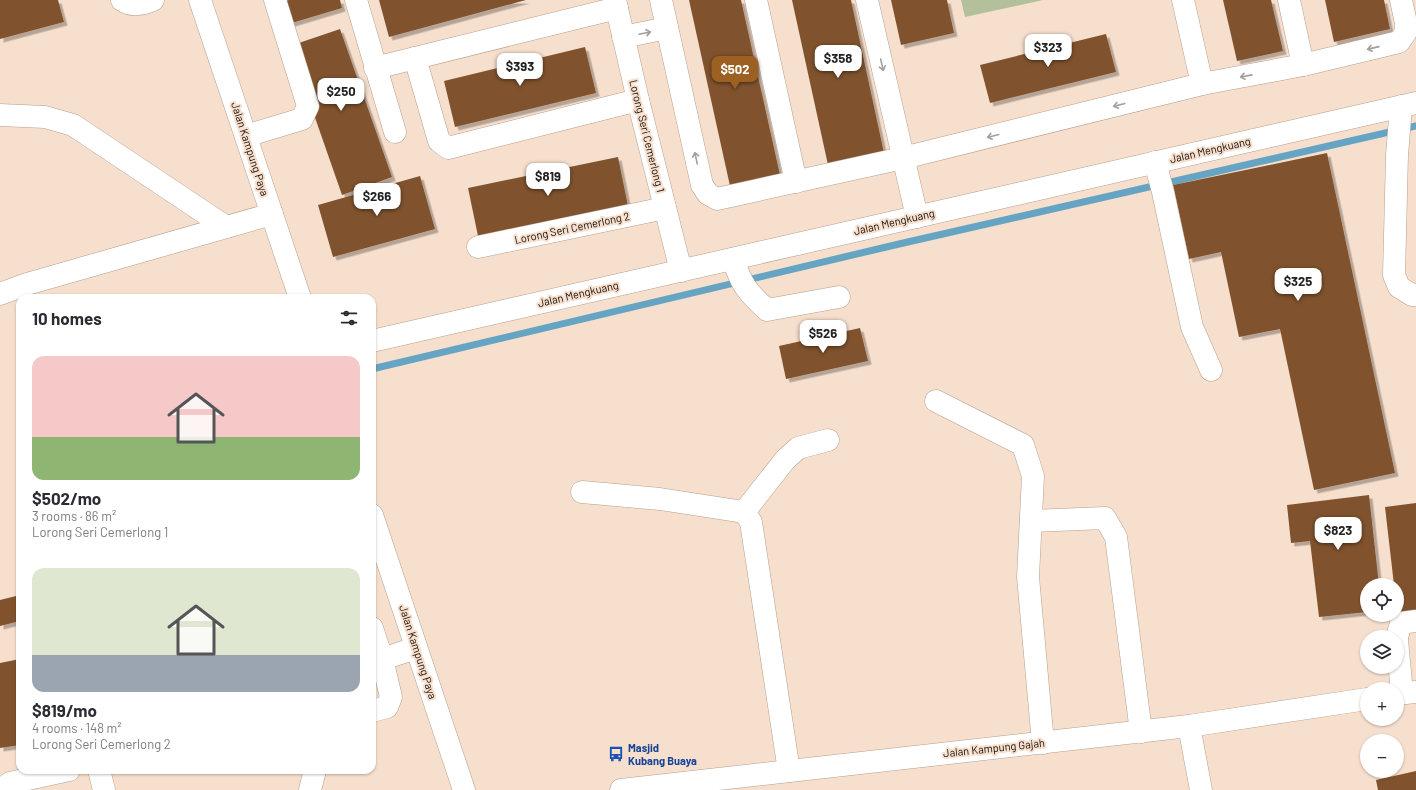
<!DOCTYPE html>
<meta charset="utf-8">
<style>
body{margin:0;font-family:Barlow,sans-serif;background:#f7f7f7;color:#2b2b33;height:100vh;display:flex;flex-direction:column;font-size:15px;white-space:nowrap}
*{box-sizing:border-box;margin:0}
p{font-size:13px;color:#7c7c81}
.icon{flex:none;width:22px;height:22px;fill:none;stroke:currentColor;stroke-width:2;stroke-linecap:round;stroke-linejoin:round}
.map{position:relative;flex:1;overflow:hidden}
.sheet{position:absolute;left:16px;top:294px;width:360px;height:480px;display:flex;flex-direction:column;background:#fff;border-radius:12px;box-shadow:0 1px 3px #0004}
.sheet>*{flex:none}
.fabs{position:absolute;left:1360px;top:578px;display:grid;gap:8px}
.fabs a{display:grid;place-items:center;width:44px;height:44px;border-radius:50%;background:#fff;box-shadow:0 1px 3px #0004;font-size:20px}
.price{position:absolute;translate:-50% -34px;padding:0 9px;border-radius:8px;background:#fff;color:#222;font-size:13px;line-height:26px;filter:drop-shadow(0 1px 2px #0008)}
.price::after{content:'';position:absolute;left:50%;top:24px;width:12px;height:9px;margin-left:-6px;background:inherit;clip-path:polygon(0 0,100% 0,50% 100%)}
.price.selected{background:#9c6023;color:#fff}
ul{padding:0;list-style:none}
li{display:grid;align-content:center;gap:8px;height:212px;padding:0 16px}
li span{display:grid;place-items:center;height:124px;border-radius:12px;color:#555}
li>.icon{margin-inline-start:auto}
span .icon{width:72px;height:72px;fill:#fffc;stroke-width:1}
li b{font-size:17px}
h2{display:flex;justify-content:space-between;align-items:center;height:48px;padding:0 16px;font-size:17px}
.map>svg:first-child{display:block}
.green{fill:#b4c09b}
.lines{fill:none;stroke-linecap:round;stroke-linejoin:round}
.stream{stroke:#65a5c3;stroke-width:7}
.building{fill:#80532e;filter:url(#shadow)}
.minor-casing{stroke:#b69f8e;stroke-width:23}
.major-casing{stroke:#b69f8e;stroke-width:23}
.minor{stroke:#fff;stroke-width:22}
.major{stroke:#fff;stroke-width:22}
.oneway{stroke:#a29f9c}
.labels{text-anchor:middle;stroke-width:4;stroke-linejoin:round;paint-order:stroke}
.street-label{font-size:11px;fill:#160e08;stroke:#f7dfcd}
.transit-label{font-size:11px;font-weight:bold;fill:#164399;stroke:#f7dfcd;text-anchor:start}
</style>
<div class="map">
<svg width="1416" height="790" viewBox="0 0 1416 790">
<defs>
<filter id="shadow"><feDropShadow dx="3.5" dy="3.5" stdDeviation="0" flood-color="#0004"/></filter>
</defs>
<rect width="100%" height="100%" fill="#f7dfcd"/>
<!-- green -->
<polygon class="green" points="961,0 1043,0 965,17"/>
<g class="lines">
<!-- stream -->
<polyline class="stream" points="372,369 899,244 1416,126"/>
</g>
<!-- building -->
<g class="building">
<polygon points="0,0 58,0 64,22 0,39"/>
<polygon points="289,0 340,0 342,8 285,25 279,3"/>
<polygon points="379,0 526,0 389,37"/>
<polygon points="689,0 741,0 780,175 730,186"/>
<polygon points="792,0 851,0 884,153 828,165"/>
<polygon points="891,0 947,0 954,33 901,45"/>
<polygon points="1223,0 1271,0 1283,51 1237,61"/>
<polygon points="1325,0 1384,0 1390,29 1334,42"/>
<polygon points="340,29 392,177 342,195 290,46"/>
<polygon points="1106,34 1116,72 990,103 980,65"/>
<polygon points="585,47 596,93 455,127 444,81"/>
<polygon points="1327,153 1395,473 1314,490 1280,329 1239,337 1221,252 1189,259 1173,185"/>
<polygon points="618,157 628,206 478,236 468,188"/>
<polygon points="420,176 435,229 333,257 318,205"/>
<polygon points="860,328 868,361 786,379 779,346"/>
<polygon points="1369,495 1379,585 1367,585 1367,612 1319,617 1310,541 1291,543 1287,505"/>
<polygon points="1416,503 1416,613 1397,613 1397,585 1394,585 1385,507"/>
<polygon points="20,595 20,621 0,626 0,600"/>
<polygon points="20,659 20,745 0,748 0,663"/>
<polygon points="1416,771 1416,790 1378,790 1376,780"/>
</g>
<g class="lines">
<defs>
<g id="minor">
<path d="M122,0C132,7 143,4 153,0"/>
<polyline points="200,0 300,298"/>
<polyline points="356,0 395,132"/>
<polyline points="615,0 638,100 681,271"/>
<polyline points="661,0 702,185 708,194 717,199 903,158 1202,84 1303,65 1399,42 1406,32 1406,23 1401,0"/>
<polyline points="756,0 796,182"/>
<polyline points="867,0 917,217"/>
<polyline points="1183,0 1202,84"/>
<polyline points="1289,0 1303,65"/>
<polyline points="623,37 667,28"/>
<polyline points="415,58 439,141 448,148 638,100"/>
<polyline points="375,68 617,8"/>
<polyline points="1401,106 1397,155 1394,275 1399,287 1412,295 1416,295"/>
<polyline points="0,115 45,117 73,125 226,227"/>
<polyline points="246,136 302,119 308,106 275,0"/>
<polyline points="1155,162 1163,192 1192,327 1211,370"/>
<polyline points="478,247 665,208"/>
<path d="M733,259C741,284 747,292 767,310L839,297"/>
<polyline points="0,294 27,284 272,214"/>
<polyline points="372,341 1416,103"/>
<polyline points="936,401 1023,445 1033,476 1028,577 1043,743"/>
<polyline points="582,492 660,499 744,512 751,522 789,771"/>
<polyline points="744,512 785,460 798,448 828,440"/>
<polyline points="372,515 464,790"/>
<polyline points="1031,521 1105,518 1116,537 1141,732"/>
<polyline points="372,628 382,659 372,662"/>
<polyline points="1397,637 1401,623 1416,621"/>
<polyline points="1397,640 1402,693"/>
<polyline points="372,711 387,707 391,697 382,659 416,648"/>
<polyline points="1189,726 1201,790"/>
<polyline points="99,770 104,790"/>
<polyline points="1,790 10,783 69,770"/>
<polyline points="310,790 315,770"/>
</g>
<g id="major">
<polyline points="1397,694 1416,692"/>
<polyline points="621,790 1189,726 1367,699"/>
</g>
</defs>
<!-- minor casing -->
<use href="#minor" class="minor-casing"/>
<!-- major casing -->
<use href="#major" class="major-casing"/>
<!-- minor -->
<use href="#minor" class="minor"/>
<!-- major -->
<use href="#major" class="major"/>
</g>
<!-- one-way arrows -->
<defs><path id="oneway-shaft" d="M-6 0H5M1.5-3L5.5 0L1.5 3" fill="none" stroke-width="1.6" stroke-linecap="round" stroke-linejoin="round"/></defs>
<g class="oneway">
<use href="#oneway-shaft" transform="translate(645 33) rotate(-12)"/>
<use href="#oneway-shaft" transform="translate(1373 48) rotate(167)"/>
<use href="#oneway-shaft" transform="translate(882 65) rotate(77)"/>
<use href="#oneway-shaft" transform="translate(1246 76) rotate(169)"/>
<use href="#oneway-shaft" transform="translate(1119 105) rotate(166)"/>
<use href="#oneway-shaft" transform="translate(993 136) rotate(166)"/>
<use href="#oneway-shaft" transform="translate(696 158) rotate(-102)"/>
</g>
<!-- icons -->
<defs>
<symbol id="bus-bare" viewBox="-9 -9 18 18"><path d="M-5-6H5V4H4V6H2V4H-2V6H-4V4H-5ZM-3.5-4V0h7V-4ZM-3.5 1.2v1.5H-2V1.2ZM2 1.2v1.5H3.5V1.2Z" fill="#1a4fb4" stroke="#f7dfcd" stroke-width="2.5" paint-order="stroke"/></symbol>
</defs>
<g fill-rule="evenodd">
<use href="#bus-bare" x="605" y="743" width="22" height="22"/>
</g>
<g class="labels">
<!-- street labels -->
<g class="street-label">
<text transform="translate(647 136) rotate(76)" y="4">Lorong Seri Cemerlong 1</text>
<text transform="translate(250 149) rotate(72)" y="4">Jalan Kampung Paya</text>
<text transform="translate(1210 150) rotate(-13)" y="4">Jalan Mengkuang</text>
<text transform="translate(894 222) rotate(-13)" y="4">Jalan Mengkuang</text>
<text transform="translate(572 228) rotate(-12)" y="4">Lorong Seri Cemerlong 2</text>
<text transform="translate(578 294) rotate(-13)" y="4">Jalan Mengkuang</text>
<text transform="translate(418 652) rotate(72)" y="4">Jalan Kampung Paya</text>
<text transform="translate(994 748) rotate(-6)" y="4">Jalan Kampung Gajah</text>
</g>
<!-- transit labels -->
<g class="transit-label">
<text x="628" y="752">Masjid<tspan x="628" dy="13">Kubang Buaya</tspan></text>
</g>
</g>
</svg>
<div class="fabs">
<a><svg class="icon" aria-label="locate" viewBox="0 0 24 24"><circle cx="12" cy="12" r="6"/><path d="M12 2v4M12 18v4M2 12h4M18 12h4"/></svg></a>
<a><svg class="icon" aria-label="layers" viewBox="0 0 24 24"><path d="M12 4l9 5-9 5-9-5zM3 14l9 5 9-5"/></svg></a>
<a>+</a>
<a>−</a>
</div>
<b class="price" style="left:1048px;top:68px">$323</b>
<b class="price" style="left:838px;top:79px">$358</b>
<b class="price" style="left:520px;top:87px">$393</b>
<b class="price selected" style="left:735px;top:90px">$502</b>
<b class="price" style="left:341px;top:112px">$250</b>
<b class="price" style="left:548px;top:197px">$819</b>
<b class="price" style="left:377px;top:217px">$266</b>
<b class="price" style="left:1298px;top:302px">$325</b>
<b class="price" style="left:823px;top:354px">$526</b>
<b class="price" style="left:1338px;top:551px">$823</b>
<section class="sheet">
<h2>10 homes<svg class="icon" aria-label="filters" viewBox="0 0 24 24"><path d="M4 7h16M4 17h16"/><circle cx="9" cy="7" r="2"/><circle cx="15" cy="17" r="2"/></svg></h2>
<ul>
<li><span style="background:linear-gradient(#f6c9c9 65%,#8fb573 0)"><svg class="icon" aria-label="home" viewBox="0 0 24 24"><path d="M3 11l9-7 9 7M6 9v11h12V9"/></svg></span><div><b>$502/mo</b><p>3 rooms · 86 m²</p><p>Lorong Seri Cemerlong 1</p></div></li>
<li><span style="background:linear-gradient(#dfe7d0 70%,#9aa5b1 0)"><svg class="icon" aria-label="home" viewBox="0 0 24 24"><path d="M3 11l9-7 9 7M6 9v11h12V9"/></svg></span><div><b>$819/mo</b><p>4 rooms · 148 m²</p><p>Lorong Seri Cemerlong 2</p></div></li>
</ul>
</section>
</div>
